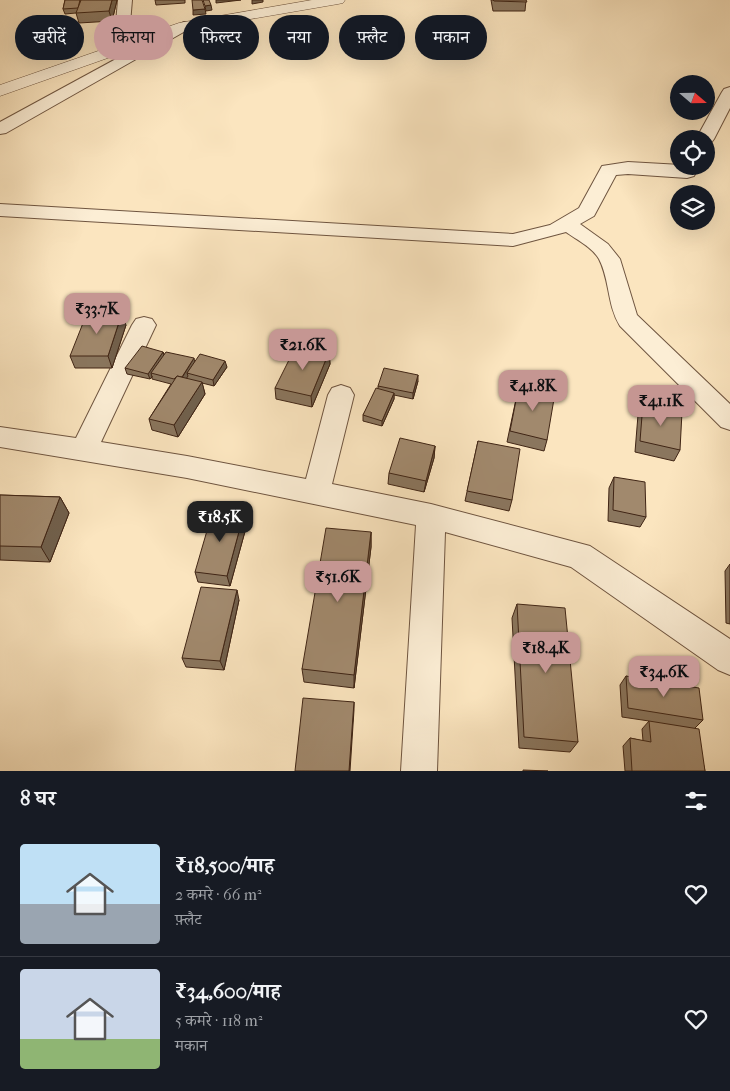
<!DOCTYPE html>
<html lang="hi">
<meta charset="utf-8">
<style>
body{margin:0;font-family:"IM FELL French Canon","Noto Serif Devanagari",serif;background:#242831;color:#f1f3f6;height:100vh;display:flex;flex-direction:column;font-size:19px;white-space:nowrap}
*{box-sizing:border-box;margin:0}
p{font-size:16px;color:#9ea1a6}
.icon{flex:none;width:28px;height:28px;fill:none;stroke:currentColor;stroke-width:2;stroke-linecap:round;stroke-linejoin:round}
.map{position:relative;height:771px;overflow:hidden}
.sheet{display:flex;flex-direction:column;background:#171b24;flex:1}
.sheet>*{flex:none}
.top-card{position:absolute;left:15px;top:15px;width:700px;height:45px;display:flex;gap:10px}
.needle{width:32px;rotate:110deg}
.controls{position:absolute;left:670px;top:75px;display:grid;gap:10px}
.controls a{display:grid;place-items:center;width:45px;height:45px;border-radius:50%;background:#171b24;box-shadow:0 5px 20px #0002;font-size:25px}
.price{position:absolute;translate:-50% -42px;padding:0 11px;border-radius:10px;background:#c59692;color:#111;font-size:16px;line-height:32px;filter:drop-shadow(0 1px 2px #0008)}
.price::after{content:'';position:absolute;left:50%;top:30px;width:15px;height:11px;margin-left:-8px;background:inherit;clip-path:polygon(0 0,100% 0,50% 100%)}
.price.on{background:#222;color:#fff}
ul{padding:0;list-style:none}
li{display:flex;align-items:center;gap:15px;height:125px;padding:0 20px}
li+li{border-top:1px solid #363941}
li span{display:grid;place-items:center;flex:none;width:140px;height:100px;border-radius:5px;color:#555}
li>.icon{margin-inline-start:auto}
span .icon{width:60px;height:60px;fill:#fffc;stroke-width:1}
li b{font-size:21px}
h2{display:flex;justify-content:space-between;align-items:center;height:60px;padding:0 20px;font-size:21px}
.tag{padding:0 18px;border-radius:22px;background:#171b24;box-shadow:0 5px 20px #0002;font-size:18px;line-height:45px}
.tag.on{background:#c59692;color:#111}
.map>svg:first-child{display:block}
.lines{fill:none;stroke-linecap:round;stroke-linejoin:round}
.minor-casing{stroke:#6f5540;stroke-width:2}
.tertiary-casing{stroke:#6f5540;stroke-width:1}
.minor{fill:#fceed5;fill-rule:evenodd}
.tertiary{fill:#fceed5;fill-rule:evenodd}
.wall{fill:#8a765e;stroke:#402515}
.shaded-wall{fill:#71604c;stroke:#402515}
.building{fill:#a1896d;stroke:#402515}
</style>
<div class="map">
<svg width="730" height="771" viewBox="0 0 730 771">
<rect width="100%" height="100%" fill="#fbe5bf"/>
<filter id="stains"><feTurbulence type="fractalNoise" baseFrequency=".004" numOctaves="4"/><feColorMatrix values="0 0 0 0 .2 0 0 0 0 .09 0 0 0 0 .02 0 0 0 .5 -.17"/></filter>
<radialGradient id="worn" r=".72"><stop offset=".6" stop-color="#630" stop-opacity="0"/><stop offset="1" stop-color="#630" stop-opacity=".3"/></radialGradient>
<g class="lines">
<defs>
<g id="minor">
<polygon points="118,0 132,0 128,47 126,50 116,50 114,47"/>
<polygon points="184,22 189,23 191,26 189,29 6,133 0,134 0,122"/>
<polygon points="730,87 730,108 714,139 711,143 706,144 706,139 696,139 722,92 724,89"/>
<path d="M628,162L699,166L694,176L687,178L628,174L616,175L594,216L580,224L608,244L620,259L637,315L730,404V430L721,427L620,326C607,305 610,280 599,259C592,247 577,240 566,232L513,246L0,216V204L513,234L550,225L579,208L602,166Z"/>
<polygon points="144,317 152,319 156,325 101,442 187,456 306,479 328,395 332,388 341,385 350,388 354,395 332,484 431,504 590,546 730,639 730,675 718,670 571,567 445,532 437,771 401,771 416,525 187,478 0,447 0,427 76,438 132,325 136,319"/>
</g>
<polygon id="tertiary" points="312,0 345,0 343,3 338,4 187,30 0,96 0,85 179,23"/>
</defs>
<!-- minor casing -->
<use href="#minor" class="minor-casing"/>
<!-- tertiary casing -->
<use href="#tertiary" class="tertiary-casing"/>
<!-- minor -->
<use href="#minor" class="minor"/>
<!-- tertiary -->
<use href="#tertiary" class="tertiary"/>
</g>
<!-- wall -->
<g class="wall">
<polygon points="65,0 117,0 112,21 79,23 76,13 65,14 63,9"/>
<polygon points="155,0 185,0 185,3 156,5"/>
<polygon points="491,0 526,0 525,11 493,11"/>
<polygon points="126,325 112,368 75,368 70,356"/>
<polygon points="163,352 164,354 195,362 227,367 214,386 202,383 205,394 178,437 152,430 149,419 171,384 152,379 152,376 150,379 127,374 125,368"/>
<polygon points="329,352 330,364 312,407 276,399 275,388"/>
<polygon points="418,381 413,399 394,395 394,399 382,426 363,421 363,415 378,388 378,386"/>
<polygon points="519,385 547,440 544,451 507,442"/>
<polygon points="643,403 680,450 674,461 635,452 638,415"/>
<polygon points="478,441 512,500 509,511 465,501"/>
<polygon points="435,446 434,458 424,492 388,484 389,473"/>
<polygon points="614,477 646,517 640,527 608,521 609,488"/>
<polygon points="0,495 60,497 69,513 50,562 0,560"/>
<polygon points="247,524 230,586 198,582 195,572"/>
<polygon points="371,532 371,547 354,688 304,682 302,669"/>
<polygon points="730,564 730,624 726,623 725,571"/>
<polygon points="239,600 224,670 186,667 182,658"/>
<polygon points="517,604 578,742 570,752 519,748 512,618"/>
<polygon points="626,676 703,720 695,728 705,771 625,771 623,746 630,738 643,741 642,729 649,721 622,717 620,685"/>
</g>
<!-- shaded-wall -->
<g class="shaded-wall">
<polygon points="112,0 117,0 112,21 109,11"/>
<polygon points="216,0 241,0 216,3"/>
<polygon points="252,0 263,0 263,2 252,4"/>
<polygon points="211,5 212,10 206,11 205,6"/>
<polygon points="205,9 206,14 193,15 193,10"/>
<polygon points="122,313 126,325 112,368 108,356"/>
<polygon points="163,352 165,358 151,373 152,377 150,379 148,374"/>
<polygon points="329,352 330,364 312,407 311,396"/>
<polygon points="194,358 195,364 187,373 188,376 181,387 180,381"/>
<polygon points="225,361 227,367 214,386 213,380"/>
<polygon points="418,375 418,381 413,399 413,393"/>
<polygon points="202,382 205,394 178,437 174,425"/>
<polygon points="394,393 394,399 382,426 382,421"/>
<polygon points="435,446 434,458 424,492 426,481"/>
<polygon points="60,497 69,513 50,562 41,547"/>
<polygon points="244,513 247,524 230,586 227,576"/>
<polygon points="371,532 371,547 354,688 354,675"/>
<polygon points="237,590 239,600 224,670 220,661"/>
<polygon points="354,702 354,710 350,771 349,771"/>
</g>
<!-- building -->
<g class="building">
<polygon points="65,0 80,0 78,8 63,9"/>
<polygon points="81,0 112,0 109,11 76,13"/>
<polygon points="192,0 202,0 205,9 193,10"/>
<polygon points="203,0 209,0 211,5 205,6"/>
<polygon points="493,0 526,0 527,2 494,1"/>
<polygon points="87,313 122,313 108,356 70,356"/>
<polygon points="142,346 163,352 148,374 125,368"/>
<polygon points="296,346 329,352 311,396 275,388"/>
<polygon points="166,352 194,358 182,377 177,376 174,379 151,373"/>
<polygon points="200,354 225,361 213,380 187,373"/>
<polygon points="384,368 418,375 413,393 378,386"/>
<polygon points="177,376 202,382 174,425 149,419"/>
<polygon points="519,385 555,393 547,440 510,431"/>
<polygon points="376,388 394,393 382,421 363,415"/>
<polygon points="643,403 682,412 680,450 640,441"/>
<polygon points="400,438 435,446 426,481 389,473"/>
<polygon points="478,441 520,449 512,500 467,491"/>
<polygon points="614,477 645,482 646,517 613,510"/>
<polygon points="0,495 60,497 41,547 0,546"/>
<polygon points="213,510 244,513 227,576 195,572"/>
<polygon points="326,528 371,532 354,675 302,669"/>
<polygon points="201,587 237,590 220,661 182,658"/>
<polygon points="517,604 565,608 578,742 524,737"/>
<polygon points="626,676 699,688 703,720 628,708"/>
<polygon points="303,698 354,702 349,771 295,771"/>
<polygon points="649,721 699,729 705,771 632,771 630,738 651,742"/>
<polygon points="523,770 548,771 523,771"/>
</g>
<rect width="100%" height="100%" filter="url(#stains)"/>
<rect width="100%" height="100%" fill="url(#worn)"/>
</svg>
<div class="controls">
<a><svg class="needle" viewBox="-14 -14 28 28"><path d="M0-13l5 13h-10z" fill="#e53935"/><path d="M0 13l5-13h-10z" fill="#9ea1a6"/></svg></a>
<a><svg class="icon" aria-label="locate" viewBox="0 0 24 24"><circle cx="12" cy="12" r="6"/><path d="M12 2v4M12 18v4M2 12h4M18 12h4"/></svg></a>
<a><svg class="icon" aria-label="layers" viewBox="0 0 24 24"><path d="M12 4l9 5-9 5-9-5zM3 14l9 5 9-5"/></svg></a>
</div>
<b class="price" style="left:97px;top:335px">₹33.7K</b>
<b class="price" style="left:303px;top:371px">₹21.6K</b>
<b class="price" style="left:533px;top:412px">₹41.8K</b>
<b class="price" style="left:661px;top:427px">₹41.1K</b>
<b class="price on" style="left:220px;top:543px">₹18.5K</b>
<b class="price" style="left:338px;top:603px">₹51.6K</b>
<b class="price" style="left:546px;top:674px">₹18.4K</b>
<b class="price" style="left:664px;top:698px">₹34.6K</b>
<div class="top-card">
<a class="tag">खरीदें</a>
<a class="tag on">किराया</a>
<a class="tag">फ़िल्टर</a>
<a class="tag">नया</a>
<a class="tag">फ़्लैट</a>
<a class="tag">मकान</a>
</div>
</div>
<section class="sheet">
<h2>8 घर<svg class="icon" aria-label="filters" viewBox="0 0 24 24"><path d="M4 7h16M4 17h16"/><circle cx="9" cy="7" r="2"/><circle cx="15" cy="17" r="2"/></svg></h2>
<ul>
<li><span style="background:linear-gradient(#bfe0f5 60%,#9aa5b1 0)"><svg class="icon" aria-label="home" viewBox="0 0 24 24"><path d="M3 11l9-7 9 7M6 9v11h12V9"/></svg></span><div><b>₹18,500/माह</b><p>2 कमरे · 66 m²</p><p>फ़्लैट</p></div><svg class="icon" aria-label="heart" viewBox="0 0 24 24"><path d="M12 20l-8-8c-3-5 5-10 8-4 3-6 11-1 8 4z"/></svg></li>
<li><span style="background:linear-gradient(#c9d6e8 70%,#8fb573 0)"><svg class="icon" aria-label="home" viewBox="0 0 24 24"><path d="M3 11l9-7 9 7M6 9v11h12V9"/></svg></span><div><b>₹34,600/माह</b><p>5 कमरे · 118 m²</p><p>मकान</p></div><svg class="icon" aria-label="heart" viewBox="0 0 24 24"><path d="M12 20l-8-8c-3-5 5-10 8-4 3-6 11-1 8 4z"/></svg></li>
</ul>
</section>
